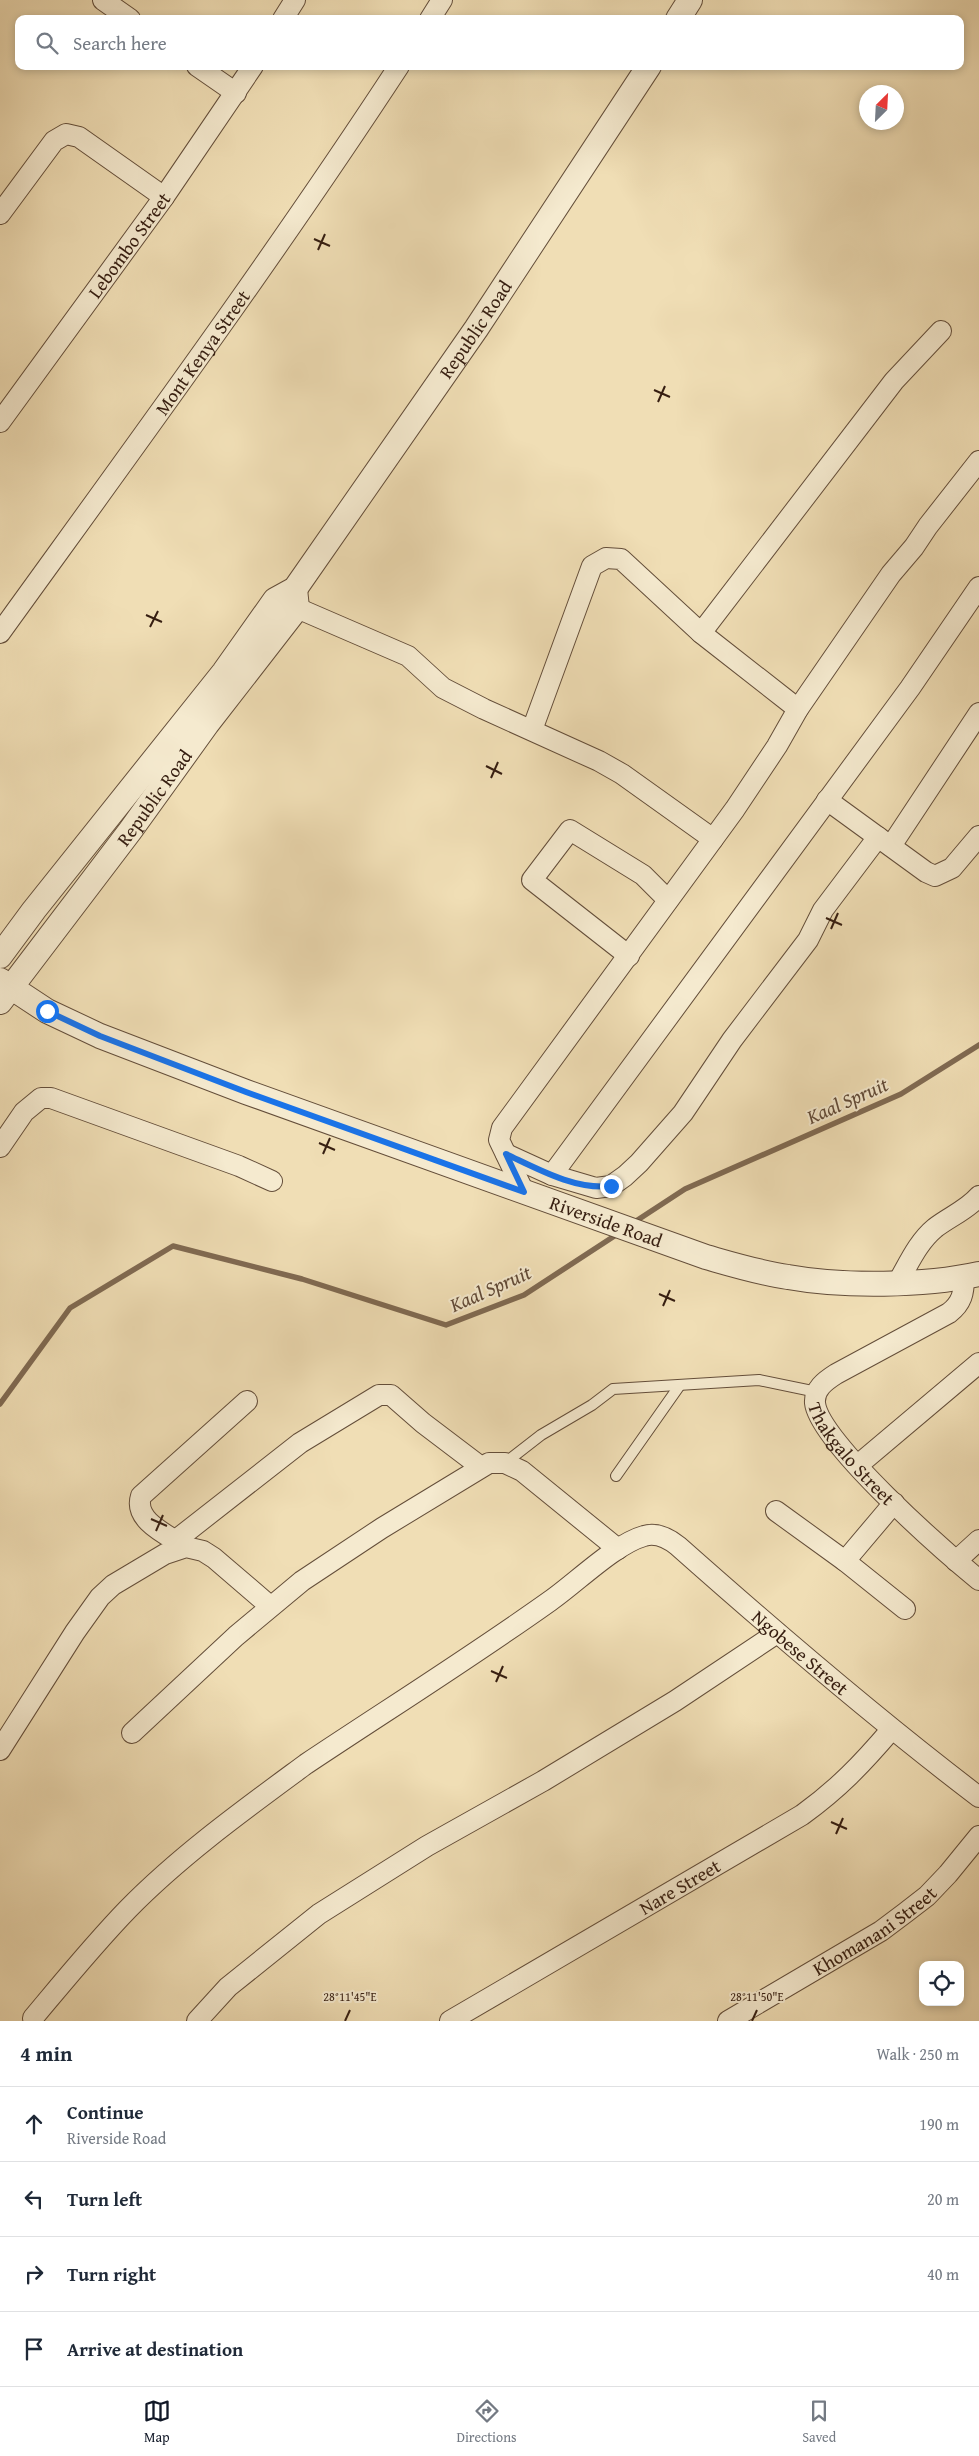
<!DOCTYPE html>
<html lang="en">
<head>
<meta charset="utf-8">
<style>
  body { margin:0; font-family:"Gentium Book Plus",serif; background:#f2f2f3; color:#1f2937 }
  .controls { position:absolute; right:15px; bottom:15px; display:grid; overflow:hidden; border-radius:10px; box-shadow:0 2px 8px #0003 }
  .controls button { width:45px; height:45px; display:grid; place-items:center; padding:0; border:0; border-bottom:1px solid #e0e1e3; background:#fff; color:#1f2937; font:25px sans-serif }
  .compass { position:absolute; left:859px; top:85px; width:45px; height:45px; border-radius:50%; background:#fff; box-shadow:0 2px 8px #0003; rotate:24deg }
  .stop { position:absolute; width:15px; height:15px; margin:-11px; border:4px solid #1a73e8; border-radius:50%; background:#fff }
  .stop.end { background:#1a73e8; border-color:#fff; box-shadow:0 1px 5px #0008 }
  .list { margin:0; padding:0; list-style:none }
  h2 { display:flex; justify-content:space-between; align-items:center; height:65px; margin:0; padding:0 20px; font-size:21px }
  h2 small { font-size:16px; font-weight:400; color:#747a83 }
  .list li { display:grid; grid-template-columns:32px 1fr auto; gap:15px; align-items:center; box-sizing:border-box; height:75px; padding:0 20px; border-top:1px solid #e0e1e3 }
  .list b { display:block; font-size:19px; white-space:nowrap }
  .list p { margin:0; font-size:16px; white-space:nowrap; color:#747a83 }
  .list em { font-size:16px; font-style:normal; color:#747a83 }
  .icon { flex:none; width:28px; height:28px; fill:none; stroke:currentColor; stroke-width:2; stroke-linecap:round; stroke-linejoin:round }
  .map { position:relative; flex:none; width:979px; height:2021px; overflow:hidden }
  .search { position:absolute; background:#fff; box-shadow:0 2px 8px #0003; left:15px; right:15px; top:15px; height:55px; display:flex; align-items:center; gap:12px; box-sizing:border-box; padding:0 18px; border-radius:10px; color:#747a83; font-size:19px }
  .sheet { height:365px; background:#fff }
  nav { display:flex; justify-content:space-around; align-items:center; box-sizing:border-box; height:70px; border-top:1px solid #e0e1e3; background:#fff; font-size:14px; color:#747a83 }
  nav a { display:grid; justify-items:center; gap:2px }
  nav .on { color:#111827 }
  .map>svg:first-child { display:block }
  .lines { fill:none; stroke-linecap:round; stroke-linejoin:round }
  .stream { stroke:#806a52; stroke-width:5.5 }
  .service-casing { stroke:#644e3a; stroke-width:12 }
  .minor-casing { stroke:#644e3a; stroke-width:22 }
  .tertiary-casing { stroke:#644e3a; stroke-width:26 }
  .service { stroke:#f5eacf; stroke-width:10 }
  .minor { stroke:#f5eacf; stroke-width:20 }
  .tertiary { stroke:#f5eacf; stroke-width:24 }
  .route { stroke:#1a73e8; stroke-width:6 }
  .ticks { fill:none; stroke:#361e11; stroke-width:2 }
  .labels { text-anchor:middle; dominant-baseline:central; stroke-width:4; stroke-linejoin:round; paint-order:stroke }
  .street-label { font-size:19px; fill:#361e11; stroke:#f5eacf }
  .water-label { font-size:20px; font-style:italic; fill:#614a37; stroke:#f5eacf }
  .ticks-label { font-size:12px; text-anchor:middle; fill:#361e11; stroke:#f5eacf; stroke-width:4; stroke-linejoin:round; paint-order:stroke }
</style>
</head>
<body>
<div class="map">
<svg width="979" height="2021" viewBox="0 0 979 2021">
  <rect width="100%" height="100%" fill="#f0deb5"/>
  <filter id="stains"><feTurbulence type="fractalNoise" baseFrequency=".004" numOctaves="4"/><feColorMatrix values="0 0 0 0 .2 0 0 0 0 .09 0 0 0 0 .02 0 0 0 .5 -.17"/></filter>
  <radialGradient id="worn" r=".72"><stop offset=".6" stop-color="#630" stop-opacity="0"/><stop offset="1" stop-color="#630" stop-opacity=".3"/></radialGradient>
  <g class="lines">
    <!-- stream -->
    <g class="stream">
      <path d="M633 1223 685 1189 901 1094 979 1045"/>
      <path d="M0 1404 70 1308 173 1246 302 1279 446 1325 524 1295 619 1233"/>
    </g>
    <!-- service casing -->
    <g class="service-casing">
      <g id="service">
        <path d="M505 1463 541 1435 592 1405 613 1389 759 1380 817 1392"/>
        <path d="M616 1476 680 1385"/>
      </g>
    </g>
    <!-- minor casing -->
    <g class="minor-casing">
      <g id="minor">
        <path d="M103 0 130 19"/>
        <path d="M283 19 295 0"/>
        <path d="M430 19 442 0"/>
        <path d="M197 66 236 93"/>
        <path d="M0 214 54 141 66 134 79 137 164 197"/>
        <path id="s1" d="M0 422 164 197 253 66"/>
        <path d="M297 608 408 656 443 688 484 709 599 761 622 774 713 839"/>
        <path id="s2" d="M0 633C135 446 272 260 399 66"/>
        <path d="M701 633 798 709"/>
        <path d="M532 730 592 566 606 558 621 559 701 633 894 381 941 331"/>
        <path d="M827 800 926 872 935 876 952 868 979 836"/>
        <path d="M891 846 979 713"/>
        <path d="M629 956 532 880 570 830 643 875 668 900"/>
        <path d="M0 1147 24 1112 41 1098H51L239 1166 272 1181"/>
        <path d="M506 1154 552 1175 596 1188 611 1186 625 1176 639 1163 683 1113 732 1040 808 940 823 910 878 837"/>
        <path d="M552 1175 910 688 979 587"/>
        <path d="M524 1192 499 1140 502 1128 735 809 777 746 798 709 891 574 914 547 928 526 979 461"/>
        <path id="s3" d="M964 1277C964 1293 962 1303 949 1313L836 1374C825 1381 814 1389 815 1403 819 1442 946 1553 979 1580"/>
        <path d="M898 1282C909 1263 918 1242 935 1228 949 1217 967 1210 979 1196"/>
        <path d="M858 1465 979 1363"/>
        <path d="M776 1511 845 1561 894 1503"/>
        <path d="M176 1540 300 1443 379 1395H391L423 1423 481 1467"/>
        <path d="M186 1547C168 1535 133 1521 141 1496L247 1401"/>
        <path d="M845 1561 905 1609"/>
        <path d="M956 1561 979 1540"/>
        <path d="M132 1733 236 1636 302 1581 382 1528 489 1463H505L522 1471 618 1549"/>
        <path d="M0 1750 75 1632 100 1597 113 1585 165 1554 186 1547 203 1551 214 1558 270 1606"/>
        <path id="s4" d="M33 2018C64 1981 95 1943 128 1909 181 1855 245 1809 306 1764 387 1710 470 1658 550 1601 576 1583 615 1544 644 1536 657 1532 668 1538 678 1546 776 1633 875 1718 979 1797"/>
        <path d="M197 2021 228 1987 319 1914 427 1846 543 1781 675 1701 777 1633"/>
        <path id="s5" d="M450 2021 802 1815C839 1788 861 1765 891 1730"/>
        <path id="s6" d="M728 2021 881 1931 905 1913 927 1896 948 1874 979 1836"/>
      </g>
    </g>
    <!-- tertiary casing -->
    <g class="tertiary-casing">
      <g id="tertiary">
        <path d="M678 19 690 0"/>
        <path id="s7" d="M0 956 34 910 224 672 275 600 295 589 476 329 649 66"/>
        <path id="s8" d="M0 980 47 1011 100 1036 246 1092 706 1257C734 1265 760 1273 788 1277 843 1287 925 1286 979 1274"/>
        <path id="s9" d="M0 1002 130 831 207 724 297 608 295 589"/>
      </g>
    </g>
    <!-- service -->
    <use href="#service" class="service"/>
    <!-- minor -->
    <use href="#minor" class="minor"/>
    <!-- tertiary -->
    <use href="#tertiary" class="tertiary"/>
  </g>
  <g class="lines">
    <!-- route -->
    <path class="route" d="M47 1011 100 1036 246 1092 524 1192 506 1154C538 1169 575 1190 611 1186"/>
  </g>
  <!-- ticks -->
  <path class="ticks" d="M314 239 330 246M318 250 325 234M654 390 670 397M658 402 665 386M146 615 162 622M150 627 158 611M486 766 502 774M491 778 498 762M826 918 842 925M831 929 838 913M319 1143 335 1150M323 1154 330 1138M659 1294 675 1301M663 1306 670 1290M151 1519 167 1526M156 1531 163 1515M491 1671 507 1678M496 1682 503 1666M831 1822 847 1829M836 1834 843 1818M345 2021 350 2010M752 2021 757 2010"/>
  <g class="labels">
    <!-- street labels -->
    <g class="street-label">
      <text stroke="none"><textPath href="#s1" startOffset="219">Lebombo Street</textPath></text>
      <text stroke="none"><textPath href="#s7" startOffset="789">Republic Road</textPath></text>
      <text stroke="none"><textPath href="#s2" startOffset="346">Mont Kenya Street</textPath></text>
      <text stroke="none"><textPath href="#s9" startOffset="256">Republic Road</textPath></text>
      <text stroke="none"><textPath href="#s8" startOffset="654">Riverside Road</textPath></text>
      <text stroke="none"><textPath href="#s3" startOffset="270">Thakgalo Street</textPath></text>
      <text stroke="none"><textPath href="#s4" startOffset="982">Ngobese Street</textPath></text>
      <text stroke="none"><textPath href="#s5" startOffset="266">Nare Street</textPath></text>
      <text stroke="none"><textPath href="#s6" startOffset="172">Khomanani Street</textPath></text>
    </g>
    <!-- water labels -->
    <g class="water-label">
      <text transform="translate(847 1100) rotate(-24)">Kaal Spruit</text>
      <text transform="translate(490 1288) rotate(-24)">Kaal Spruit</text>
    </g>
  </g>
  <g class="ticks-label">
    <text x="350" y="2001">28°11'45"E</text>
    <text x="757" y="2001">28°11'50"E</text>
  </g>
  <rect width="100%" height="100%" filter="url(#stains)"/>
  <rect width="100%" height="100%" fill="url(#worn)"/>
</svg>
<div class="controls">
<button><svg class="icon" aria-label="locate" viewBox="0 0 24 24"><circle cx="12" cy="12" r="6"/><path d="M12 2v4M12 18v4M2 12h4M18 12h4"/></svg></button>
</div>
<svg class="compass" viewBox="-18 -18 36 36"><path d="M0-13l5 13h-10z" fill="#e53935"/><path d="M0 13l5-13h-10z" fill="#747a83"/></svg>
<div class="stop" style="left:47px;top:1011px"></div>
<div class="stop end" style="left:611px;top:1186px"></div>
<div class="search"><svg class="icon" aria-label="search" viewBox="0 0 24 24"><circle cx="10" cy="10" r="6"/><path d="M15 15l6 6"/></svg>Search here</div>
</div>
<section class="sheet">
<h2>4 min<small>Walk · 250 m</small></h2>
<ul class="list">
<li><svg class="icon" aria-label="ahead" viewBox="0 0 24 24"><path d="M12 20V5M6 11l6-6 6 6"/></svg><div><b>Continue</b><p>Riverside Road</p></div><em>190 m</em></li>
<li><svg class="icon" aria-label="left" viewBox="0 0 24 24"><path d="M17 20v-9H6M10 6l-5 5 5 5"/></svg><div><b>Turn left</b></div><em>20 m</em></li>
<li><svg class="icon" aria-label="right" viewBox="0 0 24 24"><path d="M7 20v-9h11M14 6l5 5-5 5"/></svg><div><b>Turn right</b></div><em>40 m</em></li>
<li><svg class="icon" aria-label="arrive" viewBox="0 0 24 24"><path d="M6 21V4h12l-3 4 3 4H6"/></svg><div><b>Arrive at destination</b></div></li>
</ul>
</section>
<nav>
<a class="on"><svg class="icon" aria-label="map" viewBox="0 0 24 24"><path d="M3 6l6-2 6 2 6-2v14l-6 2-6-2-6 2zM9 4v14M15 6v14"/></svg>Map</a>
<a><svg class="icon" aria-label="directions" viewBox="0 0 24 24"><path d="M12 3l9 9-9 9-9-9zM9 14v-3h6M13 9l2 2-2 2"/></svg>Directions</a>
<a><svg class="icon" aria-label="saved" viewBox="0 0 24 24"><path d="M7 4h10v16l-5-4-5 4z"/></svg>Saved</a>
</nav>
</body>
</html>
